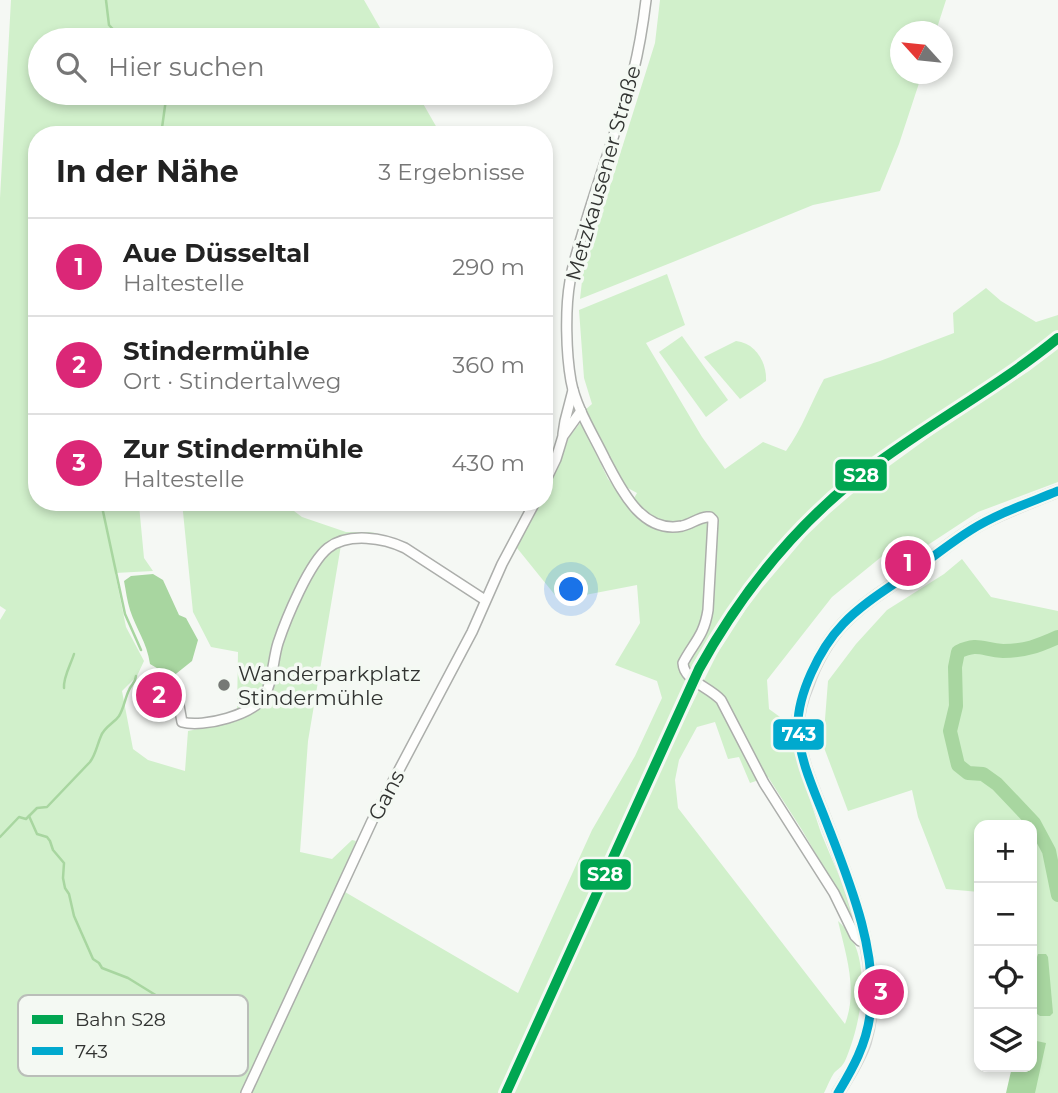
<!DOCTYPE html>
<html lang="de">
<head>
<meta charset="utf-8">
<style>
  body { margin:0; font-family:Montserrat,sans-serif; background:#f6f6f6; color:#222 }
  .controls { position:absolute; right:21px; bottom:21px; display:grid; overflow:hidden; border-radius:14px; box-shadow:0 4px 10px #0003 }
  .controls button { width:63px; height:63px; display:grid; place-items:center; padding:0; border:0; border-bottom:2px solid #e0e0e0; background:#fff; color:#222; font:35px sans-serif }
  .compass { position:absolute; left:890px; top:21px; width:63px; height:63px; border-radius:50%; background:#fff; box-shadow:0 4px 10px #0003; rotate:297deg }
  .you { position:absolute; left:572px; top:590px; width:24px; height:24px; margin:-18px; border:5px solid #fff; border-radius:50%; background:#1a73e8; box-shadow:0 0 0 10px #1a73e833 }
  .badge { display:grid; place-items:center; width:46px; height:46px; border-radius:50%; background:#db2777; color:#fff; font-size:23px; font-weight:700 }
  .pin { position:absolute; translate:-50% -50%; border:4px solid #fff; box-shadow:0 2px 7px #0006 }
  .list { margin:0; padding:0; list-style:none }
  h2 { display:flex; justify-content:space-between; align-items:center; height:91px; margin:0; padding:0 28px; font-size:30px }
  h2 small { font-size:23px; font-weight:400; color:#767676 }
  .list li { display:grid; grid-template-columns:46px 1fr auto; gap:21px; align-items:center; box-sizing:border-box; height:98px; padding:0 28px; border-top:2px solid #e0e0e0 }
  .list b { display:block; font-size:26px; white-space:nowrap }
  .list p { margin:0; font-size:23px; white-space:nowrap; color:#767676 }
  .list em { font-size:23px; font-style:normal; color:#767676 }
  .icon { flex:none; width:38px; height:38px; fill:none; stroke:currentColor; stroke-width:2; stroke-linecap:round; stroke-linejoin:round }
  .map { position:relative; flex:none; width:1058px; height:1093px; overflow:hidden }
  .search { position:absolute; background:#fff; box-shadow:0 4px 10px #0003; left:28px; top:28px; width:525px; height:77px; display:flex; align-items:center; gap:18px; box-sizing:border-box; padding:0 24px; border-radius:38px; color:#767676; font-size:26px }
  .panel { position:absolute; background:#fff; box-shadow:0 4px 10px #0003; left:28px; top:126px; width:525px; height:385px; border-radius:28px }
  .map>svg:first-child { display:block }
  .green { fill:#d1f0cb }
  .water { fill:#a8d6a0 }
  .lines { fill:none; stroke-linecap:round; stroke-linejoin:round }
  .stream { stroke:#a8d6a0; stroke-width:2.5 }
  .river { stroke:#a8d6a0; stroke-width:14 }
  .minor-casing { stroke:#acaeab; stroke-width:12 }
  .major-casing { stroke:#d2d4d2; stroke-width:14 }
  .minor { stroke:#fefefd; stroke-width:9 }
  .major { stroke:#e5e9e5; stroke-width:10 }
  .bus-1-casing { stroke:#f4f9f3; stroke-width:14 }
  .bus-1 { stroke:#00a9ce; stroke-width:9 }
  .rail-1-casing { stroke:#f4f9f3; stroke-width:16 }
  .rail-1 { stroke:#00a651; stroke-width:10 }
  .poi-dot { fill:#767875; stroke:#f4f9f3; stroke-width:2.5 }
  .labels { text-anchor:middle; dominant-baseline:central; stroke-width:7; stroke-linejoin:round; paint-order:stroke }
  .street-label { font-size:21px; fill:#313331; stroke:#f4f9f3 }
  .poi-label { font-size:21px; fill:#313331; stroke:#f4f9f3; text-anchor:start }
  .key { fill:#f4f9f3; stroke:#babeb9; stroke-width:2 }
  .key-label { font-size:19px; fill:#313331 }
  .line-badge { stroke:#f4f9f3; stroke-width:2.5 }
  .badge-label { font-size:19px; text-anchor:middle; font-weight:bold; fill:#fff }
</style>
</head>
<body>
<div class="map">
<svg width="1058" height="1093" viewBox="0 0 1058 1093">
  <rect width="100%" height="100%" fill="#f5f8f4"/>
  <!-- green -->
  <g class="green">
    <path d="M11 0H364L387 40H40V93H417L441 135H37V502H141L139 505 144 558 153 571 115 573 126 627 144 661 137 676 122 691 133 749 148 760 185 771 188 731 237 721 259 708 268 694 289 621 312 575 328 553 341 545 308 741 300 852 332 859 352 840 356 841 341 879 345 892 518 993 592 830 635 756 662 698 657 681 615 665 640 623 637 585 559 600 517 548 539 502H544V493L561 459 569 437 581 422 608 479 630 505 637 493 626 487 585 410 592 404 584 378 579 310 667 274 685 325 646 343 702 437 725 469 763 442 786 451C802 429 811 403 824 379L880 361 954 333 953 313 986 288 1001 301 1036 322 1058 315V333C1046 343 1034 354 1021 363 973 397 922 426 875 461 830 495 788 534 752 578 729 608 711 640 692 673L502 1093H0V620L6 610 0 606V198Z"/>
    <path d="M660 0H946L936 31 900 32V74H922L899 144 880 191 813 205 673 262 580 299 583 272 655 43Z"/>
    <path d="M682 336 728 400 706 417 659 352Z"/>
    <path d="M736 341C756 343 767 363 766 381L740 399 704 357Z"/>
    <path d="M1058 349V482L978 512 908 558 891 549 832 597 767 680 769 709 791 725 793 748 821 833 840 878 857 925 802 830 768 777 750 783 739 757 728 759 715 722 697 727 679 760 675 780 678 808 845 1024C858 990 846 955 838 921 875 953 862 1022 845 1061 842 1067 838 1069 834 1073 830 1079 827 1087 824 1093H514L677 734 717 654 746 609 762 588 806 536 830 513 859 488 936 432 1029 371Z"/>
    <path d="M182 502H282L302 517 346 532H369L376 533 379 536H340L324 546 304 577 279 625 268 665 265 689 258 698 237 712 238 652 211 647 193 612Z"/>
    <path d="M962 559 991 597 1058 611V1093H1029L1032 1067V825H979V892L946 889 918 817 912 790 848 811 823 745 828 681 856 644 887 610 944 574Z"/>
  </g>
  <!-- water -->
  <g class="water">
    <path d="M153 574 163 580 179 615 186 618 198 640 192 661 172 677 150 664C147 642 136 629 130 610 127 601 126 591 124 581L131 576Z"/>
    <path d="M1038 954H1046L1048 957 1053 1013 1050 1016H1040L1037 1014V957Z"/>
    <path d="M1032 1040 1046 1043 1035 1093H1006L1012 1067H1032Z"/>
  </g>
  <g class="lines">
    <!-- stream -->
    <g class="stream">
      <path d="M106 0 109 25 123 40"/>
      <path d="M161 135 166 99 161 93"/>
      <path d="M101 502 125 614 141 650"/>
      <path d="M64 688C63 677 71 664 74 654"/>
      <path d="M29 816 37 834 47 837 50 841 53 850 64 863 63 878 65 888 69 894 74 916 93 959 99 963 102 968 128 978 162 999 182 1007 192 1019"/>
      <path d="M0 837 19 817 26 819 37 808 47 807 90 762C96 754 97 745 101 736 104 727 114 723 119 716 124 708 125 698 129 690 132 683 135 684 136 676"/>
      <path d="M1053 873 1058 872"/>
    </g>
    <!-- river -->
    <path class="river" d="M1058 637C1038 646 1025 651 1003 651 983 650 978 642 958 652L955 667 956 706 950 731 958 765 968 773 983 774 997 784 1034 823 1049 851 1058 895"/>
    <!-- minor casing -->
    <g class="minor-casing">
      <g id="minor">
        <path d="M646 0C643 25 639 49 633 73 619 124 600 174 585 225 580 243 573 262 570 281 565 309 566 353 571 381 576 408 593 434 605 459 621 489 641 534 682 526 691 524 698 518 707 517H710L713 520 708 610C704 636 694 642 683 663 684 681 708 686 721 700L764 783 834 893 855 936 860 941H865"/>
        <path d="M563 434 565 421 573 390"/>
        <path d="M544 484 556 459 563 436 581 411"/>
        <path d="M174 689 178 700 182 722C203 728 254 715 265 695 273 680 273 659 278 643 286 619 309 563 328 548 349 532 384 538 405 548L485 600"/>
        <path d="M246 1093 372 821 472 632 502 564 535 502"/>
      </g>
    </g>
    <!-- major casing -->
    <g class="major-casing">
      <path id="major" d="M838 1093C848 1076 859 1060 865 1042 887 970 849 883 824 816 813 788 800 760 798 730 797 714 802 698 808 684 815 663 828 640 843 624 865 601 893 585 919 567 942 550 964 532 989 520 1012 509 1035 500 1058 491"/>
    </g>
    <!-- minor -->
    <use href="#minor" class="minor"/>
    <!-- major -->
    <use href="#major" class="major"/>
    <!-- bus-1 casing -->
    <g class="bus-1-casing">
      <path id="bus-1" d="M838 1093C853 1068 866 1045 870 1015 879 950 847 876 824 816 813 788 800 760 798 730 796 696 820 648 843 624 862 604 887 589 910 573 931 559 950 543 971 530 998 513 1029 503 1058 491"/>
    </g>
    <!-- bus-1 -->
    <use href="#bus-1" class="bus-1"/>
    <!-- rail-1 casing -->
    <g class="rail-1-casing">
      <path id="rail-1" d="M506 1093 699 669C739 597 789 533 853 481 919 429 993 391 1058 338"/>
    </g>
    <!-- rail-1 -->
    <use href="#rail-1" class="rail-1"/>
  </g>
  <!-- markers -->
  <circle class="poi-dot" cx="224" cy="685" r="7"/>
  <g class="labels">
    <!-- street labels -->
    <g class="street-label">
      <text transform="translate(603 173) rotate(-74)">Metzkausener Straße</text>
      <text transform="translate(386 795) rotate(-62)">Gans</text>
    </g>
    <!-- poi labels -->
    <g class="poi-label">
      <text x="238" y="673">Wanderparkplatz<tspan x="238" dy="24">Stindermühle</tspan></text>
    </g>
  </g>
  <!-- legend -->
  <rect x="18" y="995" width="230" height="81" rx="10" class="key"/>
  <rect x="32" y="1015" width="31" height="9" fill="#00a651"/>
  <rect x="32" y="1047" width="31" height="8" fill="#00a9ce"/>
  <g class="key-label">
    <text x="75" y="1026">Bahn S28</text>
    <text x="75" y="1058">743</text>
  </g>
  <g class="line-badge">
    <rect x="834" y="458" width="54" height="34" rx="7" fill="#00a651"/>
    <rect x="772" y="718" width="53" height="33" rx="7" fill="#00a9ce"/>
    <rect x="579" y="858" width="53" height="33" rx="7" fill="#00a651"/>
  </g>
  <g class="badge-label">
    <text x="861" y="482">S28</text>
    <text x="799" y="741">743</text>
    <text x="605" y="881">S28</text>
  </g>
</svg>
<div class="controls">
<button>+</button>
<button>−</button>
<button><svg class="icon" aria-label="locate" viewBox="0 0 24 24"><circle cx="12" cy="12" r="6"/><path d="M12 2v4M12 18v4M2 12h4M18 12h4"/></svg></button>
<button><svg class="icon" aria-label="layers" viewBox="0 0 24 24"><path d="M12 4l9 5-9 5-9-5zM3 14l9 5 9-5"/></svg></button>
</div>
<svg class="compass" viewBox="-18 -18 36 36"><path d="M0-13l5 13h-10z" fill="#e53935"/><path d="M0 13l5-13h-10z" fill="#767676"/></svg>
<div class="you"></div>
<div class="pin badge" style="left:908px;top:563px">1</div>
<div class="pin badge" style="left:159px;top:695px">2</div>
<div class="pin badge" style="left:881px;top:992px">3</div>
<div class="search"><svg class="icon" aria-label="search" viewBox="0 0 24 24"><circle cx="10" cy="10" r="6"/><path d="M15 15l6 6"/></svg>Hier suchen</div>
<section class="panel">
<h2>In der Nähe<small>3 Ergebnisse</small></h2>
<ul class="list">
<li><span class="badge">1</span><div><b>Aue Düsseltal</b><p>Haltestelle</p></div><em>290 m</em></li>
<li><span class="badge">2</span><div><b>Stindermühle</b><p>Ort · Stindertalweg</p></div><em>360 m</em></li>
<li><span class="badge">3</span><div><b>Zur Stindermühle</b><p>Haltestelle</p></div><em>430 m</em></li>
</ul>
</section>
</div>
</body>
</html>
